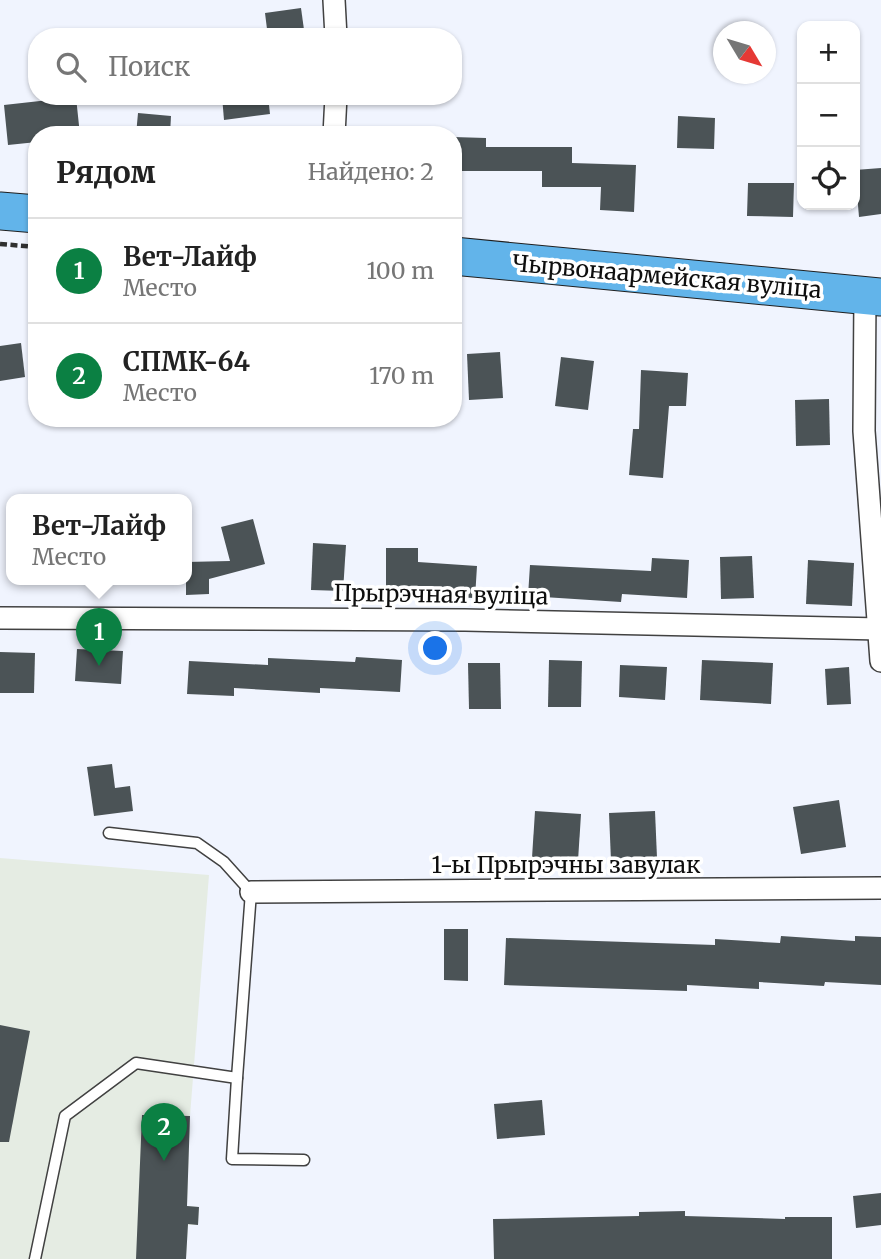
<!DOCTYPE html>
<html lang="ru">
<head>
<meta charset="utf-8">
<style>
  body { margin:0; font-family:Merriweather,serif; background:#f2f2f2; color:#222 }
  .controls { position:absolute; right:21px; top:21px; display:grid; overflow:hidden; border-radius:14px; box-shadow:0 2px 5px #0004 }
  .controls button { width:63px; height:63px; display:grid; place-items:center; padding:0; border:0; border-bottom:2px solid #e0e0e0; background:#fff; color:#222; font:35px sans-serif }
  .compass { position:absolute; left:713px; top:21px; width:63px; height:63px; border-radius:50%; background:#fff; box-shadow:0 2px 5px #0004; rotate:128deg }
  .you { position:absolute; left:436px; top:649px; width:24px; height:24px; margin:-18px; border:5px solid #fff; border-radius:50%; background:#1a73e8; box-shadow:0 0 0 10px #1a73e833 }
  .badge { display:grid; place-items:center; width:46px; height:46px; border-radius:50%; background:#0b8043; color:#fff; font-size:23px; font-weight:700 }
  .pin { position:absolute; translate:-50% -58px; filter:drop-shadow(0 2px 4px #0008) }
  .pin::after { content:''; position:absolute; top:37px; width:24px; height:21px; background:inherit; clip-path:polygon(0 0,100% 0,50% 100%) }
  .popup { position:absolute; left:6px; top:494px; width:186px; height:91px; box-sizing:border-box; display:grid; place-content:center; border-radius:14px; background:#fff; filter:drop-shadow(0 2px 5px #0005); font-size:23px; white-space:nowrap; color:#767676 }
  .popup b { font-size:26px; color:#222 }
  .popup::after { content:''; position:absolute; left:50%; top:100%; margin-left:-14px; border:14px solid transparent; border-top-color:#fff }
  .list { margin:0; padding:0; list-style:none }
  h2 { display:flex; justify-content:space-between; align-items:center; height:91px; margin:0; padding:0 28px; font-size:30px }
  h2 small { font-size:23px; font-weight:400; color:#767676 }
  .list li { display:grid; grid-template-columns:46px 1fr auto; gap:21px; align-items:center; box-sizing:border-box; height:105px; padding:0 28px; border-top:2px solid #e0e0e0 }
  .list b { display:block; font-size:26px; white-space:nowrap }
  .list p { margin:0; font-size:23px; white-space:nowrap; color:#767676 }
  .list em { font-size:23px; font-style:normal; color:#767676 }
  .icon { flex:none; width:38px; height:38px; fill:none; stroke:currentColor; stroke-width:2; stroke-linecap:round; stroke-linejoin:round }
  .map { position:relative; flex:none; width:881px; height:1259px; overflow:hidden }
  .search { position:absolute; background:#fff; box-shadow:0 2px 5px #0004; left:28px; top:28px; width:434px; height:77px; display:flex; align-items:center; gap:18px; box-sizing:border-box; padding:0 24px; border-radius:28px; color:#767676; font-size:26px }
  .panel { position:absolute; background:#fff; box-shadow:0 2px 5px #0004; left:28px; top:126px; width:434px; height:301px; border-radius:28px }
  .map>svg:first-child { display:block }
  .industrial { fill:#e5ece3 }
  .building { fill:#4b5356 }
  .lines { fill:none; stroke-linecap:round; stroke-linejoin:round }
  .lane-casing { stroke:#414141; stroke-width:13 }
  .street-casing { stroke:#414141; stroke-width:24 }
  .highway-casing { stroke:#1f1f1f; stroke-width:39 }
  .path { stroke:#303030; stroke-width:4.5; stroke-dasharray:7 3.5; stroke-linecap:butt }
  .lane { stroke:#fff; stroke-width:10 }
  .street { stroke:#fff; stroke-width:21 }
  .highway { stroke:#62b4ea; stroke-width:37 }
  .labels { text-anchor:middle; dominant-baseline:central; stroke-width:7; stroke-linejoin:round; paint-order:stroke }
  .street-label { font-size:23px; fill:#0e0e0e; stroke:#fff }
</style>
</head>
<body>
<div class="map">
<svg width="881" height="1259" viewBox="0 0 881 1259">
  <rect width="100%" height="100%" fill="#f0f4fe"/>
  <!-- industrial -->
  <path class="industrial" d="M0 858 209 875 190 1116 187 1206 199 1207 198 1225H188L186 1259H0Z"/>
  <!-- building -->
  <g class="building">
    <path d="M301 8 305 37H268L265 13Z"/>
    <path d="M222 96H268L270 114 224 120Z"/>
    <path d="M76 97 80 135H37V142L8 145 4 105Z"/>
    <path d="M138 113 171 116 170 135H136Z"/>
    <path d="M678 116 715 118 714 149 677 148Z"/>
    <path d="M453 137 486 138V147H572V163L636 165 634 212 600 210 601 187H542V171H453Z"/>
    <path d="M881 168V214L859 217 855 170Z"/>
    <path d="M748 183H794L793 217 747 216Z"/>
    <path d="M21 343 25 377 0 381V346Z"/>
    <path d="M500 352 503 398 469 400 467 354Z"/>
    <path d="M561 357 594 361 588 410 555 406Z"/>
    <path d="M641 370 688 373 686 406H669L663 478 629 475 633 429H639Z"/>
    <path d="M829 399 830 445 796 446 795 400Z"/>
    <path d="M253 519 265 564 209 579V594L186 595V562L230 561 221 527Z"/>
    <path d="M313 543 346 545 343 591 311 590Z"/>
    <path d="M386 548H418V562L477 566 475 598 386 595Z"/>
    <path d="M752 556 754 598 721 599 720 557Z"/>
    <path d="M652 558 689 560 687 598 622 594 621 602 528 596 530 565 651 571Z"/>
    <path d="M808 560 854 563 852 606 806 604Z"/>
    <path d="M77 649 123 651 121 684 75 681Z"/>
    <path d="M0 652 35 653 34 693H0Z"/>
    <path d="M356 657 402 660 400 692 320 688V693L234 688V696L187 694 189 661 268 665V658L355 662Z"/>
    <path d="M549 660 582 661 581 707H548Z"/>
    <path d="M702 660 773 663 771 704 700 700Z"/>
    <path d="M468 663H500L501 709H469Z"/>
    <path d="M620 665 667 667 665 700 619 697Z"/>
    <path d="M849 667 851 704 827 705 825 669Z"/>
    <path d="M112 764 115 788 130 786 133 811 94 816 87 767Z"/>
    <path d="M839 800 846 847 801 854 793 807Z"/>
    <path d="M535 811 581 814 578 861 532 858Z"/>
    <path d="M655 811 657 858 611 861 609 813Z"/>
    <path d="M444 929H468V981L444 980Z"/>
    <path d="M781 936 855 941V936L881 937V985L825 982 824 986 759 982V989L687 985V991L504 985 506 938 715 945V939L780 943Z"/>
    <path d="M0 1025 30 1031 9 1142H0Z"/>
    <path d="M542 1100 545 1135 497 1139 494 1104Z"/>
    <path d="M142 1115 190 1116 187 1206 199 1207 198 1225 188 1224 186 1259H136Z"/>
    <path d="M881 1193V1225L856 1228 853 1196Z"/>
    <path d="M685 1211V1216L785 1219V1217H832V1259H494L493 1219 639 1216V1212Z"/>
  </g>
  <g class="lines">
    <!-- lane casing -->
    <g class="lane-casing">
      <g id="lane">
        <path d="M237 1078 232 1159 304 1160"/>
        <path d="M35 1259 65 1116 136 1063 237 1078 251 892 224 862 197 843 109 833"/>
      </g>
    </g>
    <!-- street casing -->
    <g class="street-casing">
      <g id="street">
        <path d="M334 0 336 37"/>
        <path d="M334 135 336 96"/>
        <path d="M865 295 864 431 881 661"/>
        <path d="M0 618 465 620 881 629"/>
        <path d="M251 892 881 888"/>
      </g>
    </g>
    <!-- highway casing -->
    <g class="highway-casing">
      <g id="highway">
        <path d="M0 211 37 214"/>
        <path d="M453 256 881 297"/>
      </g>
    </g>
    <!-- path -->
    <path class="path" d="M0 244 37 247"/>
    <!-- lane -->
    <use href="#lane" class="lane"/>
    <!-- street -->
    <use href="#street" class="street"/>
    <!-- highway -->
    <use href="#highway" class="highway"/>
  </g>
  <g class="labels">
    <!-- street labels -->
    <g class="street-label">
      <text transform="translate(667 276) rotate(5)">Чырвонаармейская вуліца</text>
      <text transform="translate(441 594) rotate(1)">Прырэчная вуліца</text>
      <text x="566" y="864">1-ы Прырэчны завулак</text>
    </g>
  </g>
</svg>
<div class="controls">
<button>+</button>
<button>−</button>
<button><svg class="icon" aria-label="locate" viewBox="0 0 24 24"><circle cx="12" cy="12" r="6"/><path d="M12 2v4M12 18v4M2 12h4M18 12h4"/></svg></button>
</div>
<svg class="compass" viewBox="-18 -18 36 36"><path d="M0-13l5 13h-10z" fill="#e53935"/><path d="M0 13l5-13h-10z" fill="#767676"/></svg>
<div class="you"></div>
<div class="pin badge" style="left:99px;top:666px">1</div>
<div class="popup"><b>Вет-Лайф</b>Место</div>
<div class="pin badge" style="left:164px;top:1161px">2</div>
<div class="search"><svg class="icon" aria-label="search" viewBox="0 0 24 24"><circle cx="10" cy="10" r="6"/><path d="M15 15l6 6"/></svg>Поиск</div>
<section class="panel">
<h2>Рядом<small>Найдено: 2</small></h2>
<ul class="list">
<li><span class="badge">1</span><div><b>Вет-Лайф</b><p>Место</p></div><em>100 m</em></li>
<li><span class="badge">2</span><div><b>СПМК-64</b><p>Место</p></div><em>170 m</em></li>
</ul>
</section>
</div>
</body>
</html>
